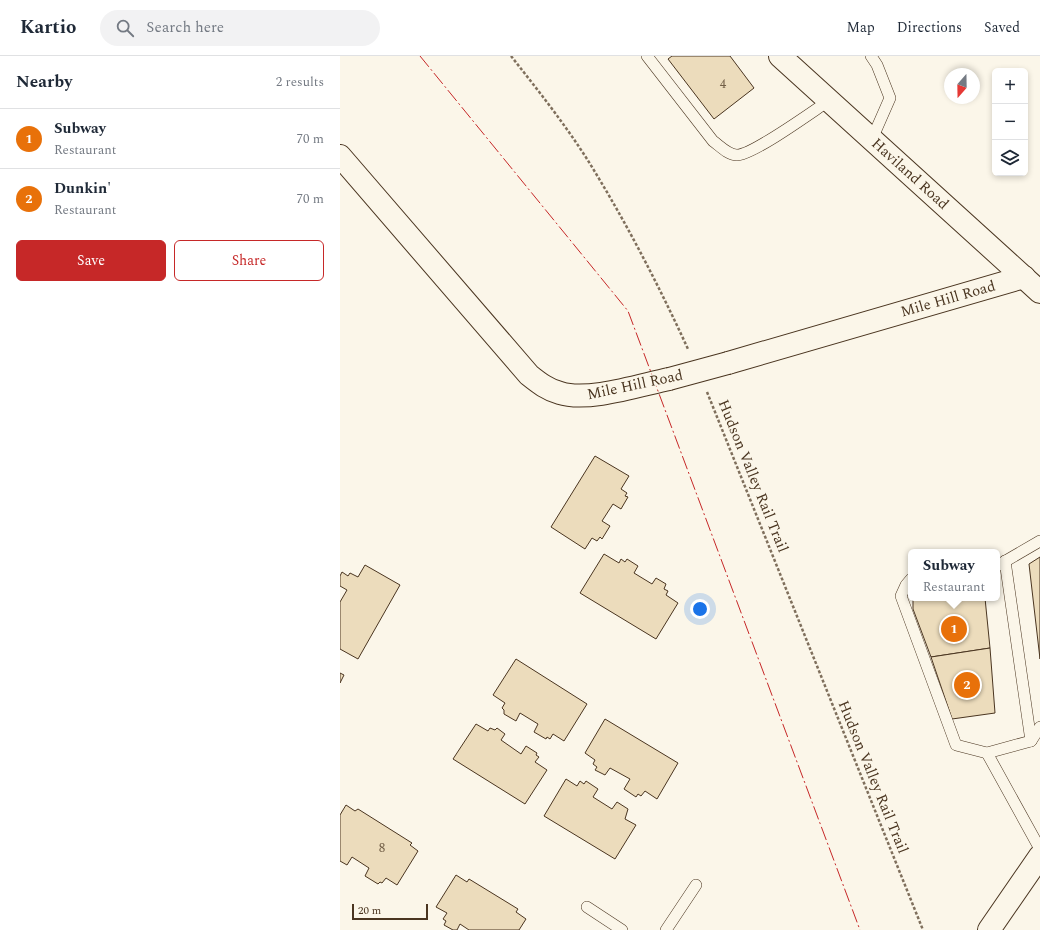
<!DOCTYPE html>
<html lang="en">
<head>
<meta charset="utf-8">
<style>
  body { margin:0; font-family:Spectral,serif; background:#f2f2f3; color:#1f2937 }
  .controls { position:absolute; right:12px; top:12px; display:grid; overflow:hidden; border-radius:6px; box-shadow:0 2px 6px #0003 }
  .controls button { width:36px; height:36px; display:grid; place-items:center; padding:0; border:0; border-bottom:1px solid #e0e1e3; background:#fff; color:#1f2937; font:20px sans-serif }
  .compass { position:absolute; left:604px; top:12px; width:36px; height:36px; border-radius:50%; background:#fff; box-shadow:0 2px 6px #0003; rotate:200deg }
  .scale { position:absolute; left:12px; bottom:10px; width:76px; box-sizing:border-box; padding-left:4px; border:2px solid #4a3520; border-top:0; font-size:11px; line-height:14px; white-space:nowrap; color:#4a3520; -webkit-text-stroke:3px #fbf6e9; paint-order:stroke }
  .you { position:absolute; left:360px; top:553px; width:14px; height:14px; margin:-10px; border:3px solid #fff; border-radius:50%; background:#1a73e8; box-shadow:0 0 0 6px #1a73e833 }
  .badge { display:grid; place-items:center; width:26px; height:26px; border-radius:50%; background:#c62828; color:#fff; font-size:13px; font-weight:700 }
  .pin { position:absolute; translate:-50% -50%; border:2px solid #fff; box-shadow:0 1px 4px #0006 }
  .popup { position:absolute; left:568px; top:493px; width:92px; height:52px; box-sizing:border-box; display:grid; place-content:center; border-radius:6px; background:#fff; filter:drop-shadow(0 1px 3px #0005); font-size:13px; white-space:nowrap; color:#747a83 }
  .popup b { font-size:15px; color:#1f2937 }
  .popup::after { content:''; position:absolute; left:50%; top:100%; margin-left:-8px; border:8px solid transparent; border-top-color:#fff }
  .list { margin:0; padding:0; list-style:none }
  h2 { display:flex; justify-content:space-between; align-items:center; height:52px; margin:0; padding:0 16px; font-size:17px }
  h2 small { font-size:13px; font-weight:400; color:#747a83 }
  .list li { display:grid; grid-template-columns:26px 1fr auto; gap:12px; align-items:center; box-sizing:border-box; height:60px; padding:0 16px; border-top:1px solid #e0e1e3 }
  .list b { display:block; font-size:15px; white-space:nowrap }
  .list p { margin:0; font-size:13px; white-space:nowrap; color:#747a83 }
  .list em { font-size:13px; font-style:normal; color:#747a83 }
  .actions { display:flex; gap:8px; padding:12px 16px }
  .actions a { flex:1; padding:9px 0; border:1px solid #c62828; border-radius:6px; text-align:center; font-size:14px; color:#c62828 }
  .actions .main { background:#c62828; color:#fff }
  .icon { flex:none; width:22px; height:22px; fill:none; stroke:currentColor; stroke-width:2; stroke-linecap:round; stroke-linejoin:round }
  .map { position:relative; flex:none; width:700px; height:874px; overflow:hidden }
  header { display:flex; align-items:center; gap:24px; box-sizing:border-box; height:56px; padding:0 20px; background:#fff; border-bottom:1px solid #e0e1e3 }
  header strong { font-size:19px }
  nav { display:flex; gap:22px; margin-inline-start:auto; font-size:14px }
  .search { width:280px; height:36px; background:#f2f2f3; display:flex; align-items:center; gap:10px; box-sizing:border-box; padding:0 14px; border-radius:22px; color:#747a83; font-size:15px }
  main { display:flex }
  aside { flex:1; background:#fff }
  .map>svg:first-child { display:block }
  .building { fill:#ecdcbc; stroke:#4a3520 }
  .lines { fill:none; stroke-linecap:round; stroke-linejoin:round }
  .service-casing { stroke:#4a3520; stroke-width:12 }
  .minor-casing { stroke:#4a3520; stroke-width:24 }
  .trunk-casing { stroke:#4a3520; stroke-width:24 }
  .path { stroke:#7f6f5c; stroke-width:2.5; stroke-dasharray:3 2; stroke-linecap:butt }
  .service { stroke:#fbf6e9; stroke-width:11 }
  .minor { stroke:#fbf6e9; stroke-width:22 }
  .trunk { stroke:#fbf6e9; stroke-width:22 }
  .minor-bridge-casing { stroke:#4a3520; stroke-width:24; stroke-linecap:butt }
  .minor-bridge { stroke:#fbf6e9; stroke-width:22 }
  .power { stroke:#c62828; stroke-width:1; stroke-dasharray:14 3 2 3; stroke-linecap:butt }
  .labels { text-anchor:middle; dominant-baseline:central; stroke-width:3; stroke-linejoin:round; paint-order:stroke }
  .number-label { font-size:13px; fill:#725f47 }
  .street-label { font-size:15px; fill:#4a3520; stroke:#fbf6e9 }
</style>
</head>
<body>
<header>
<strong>Kartio</strong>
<div class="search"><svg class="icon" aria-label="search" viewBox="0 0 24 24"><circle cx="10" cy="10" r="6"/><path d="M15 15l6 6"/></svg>Search here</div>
<nav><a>Map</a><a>Directions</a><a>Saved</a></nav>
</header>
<main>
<aside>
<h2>Nearby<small>2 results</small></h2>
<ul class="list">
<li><span class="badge" style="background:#e8710a">1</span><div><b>Subway</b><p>Restaurant</p></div><em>70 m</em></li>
<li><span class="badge" style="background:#e8710a">2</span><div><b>Dunkin'</b><p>Restaurant</p></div><em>70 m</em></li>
</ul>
<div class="actions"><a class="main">Save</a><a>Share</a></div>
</aside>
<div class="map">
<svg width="700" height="874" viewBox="0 0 700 874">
  <rect width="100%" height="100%" fill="#fbf6e9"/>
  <!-- building -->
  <g class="building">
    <path d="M332 0H390L414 32 374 63 328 3Z"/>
    <path d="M255 400 289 420 281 433 287 437 285 440 288 441 281 453 273 448 262 465 270 470 262 483 260 481 257 485 252 482 245 493 211 471Z"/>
    <path d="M264 498 279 507 281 503 285 506 287 503 298 510 294 517 312 528 316 522 326 528 324 533 328 535 326 539 338 547 316 583 240 537Z"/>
    <path d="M700 501V603L689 508Z"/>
    <path d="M25 509 60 529 18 603 0 593V546L7 534 0 530V520L2 516 8 520 10 517 18 521Z"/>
    <path d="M573 542H645L650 592 591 601 573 553Z"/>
    <path d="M650 592 655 657 612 663 591 601Z"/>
    <path d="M176 603 247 648 224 685 213 678 210 683 207 681 206 683 194 676 198 668 180 657 176 665 164 658V654L162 652 165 647 153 639Z"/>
    <path d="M0 617 4 619 0 627Z"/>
    <path d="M265 663 338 707 317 743 305 735 301 740 298 738 296 741 284 733 290 723 270 712 265 719 255 714 257 711 253 708 255 704 245 697Z"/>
    <path d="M136 668 148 675 150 672 155 674 157 672 165 678 161 684 181 698 186 690 197 697 196 699 199 701 195 706 207 714 185 748 113 703Z"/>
    <path d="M226 723 237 730 240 725 244 728 246 725 258 733 253 741 272 753 277 746 288 753 285 763 296 769 275 803 204 760Z"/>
    <path d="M6 749 15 755 18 753 72 787 70 789 78 795 57 829 46 822 42 827 40 826 38 828 25 820 29 812 12 801 7 809 0 805V759Z"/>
    <path d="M116 819 127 826 129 823 178 853 176 856 186 863 179 874H129L120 868 117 874H113L104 869 106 865 103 863 107 857 96 851Z"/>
  </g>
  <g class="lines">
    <!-- service casing -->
    <g class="service-casing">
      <g id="service">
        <path d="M307 0 373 85C380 90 388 99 397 99 413 99 473 55 490 44"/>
        <path d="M531 0 537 9 550 42 532 83"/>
        <path d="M665 505 691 685"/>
        <path d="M657 510 700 485"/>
        <path d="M571 523 566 529 561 540 616 689 647 697 691 685 700 671"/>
        <path d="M647 697 700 793"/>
        <path d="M247 851 282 874"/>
        <path d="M326 874 356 829"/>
      </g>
    </g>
    <!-- minor casing -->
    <g class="minor-casing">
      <g id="minor">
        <path d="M440 0 700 236"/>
        <path d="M0 100 189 319C199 327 208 334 220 337 248 346 300 329 329 323"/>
        <path d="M388 307 684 221"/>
      </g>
    </g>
    <!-- trunk casing -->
    <g class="trunk-casing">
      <path id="trunk" d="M649 874 700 800"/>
    </g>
    <!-- path -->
    <g class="path">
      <path d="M171 0C197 33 224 67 247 103 285 164 318 228 348 293"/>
      <path d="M367 336 583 874"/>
    </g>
    <!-- service -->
    <use href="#service" class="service"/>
    <!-- minor -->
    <use href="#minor" class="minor"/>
    <!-- trunk -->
    <use href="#trunk" class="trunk"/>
    <!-- minor-bridge casing -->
    <g class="minor-bridge-casing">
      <path id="minor-bridge" d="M329 323 388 307"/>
    </g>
    <!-- minor-bridge -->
    <use href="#minor-bridge" class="minor-bridge"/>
    <!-- power -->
    <path class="power" d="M80 0 288 255 520 874"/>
  </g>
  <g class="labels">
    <!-- number labels -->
    <g class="number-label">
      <text x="383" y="28">4</text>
      <text x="42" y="792">8</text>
    </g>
    <!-- street labels -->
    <g class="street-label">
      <text transform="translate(570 118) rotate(42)">Haviland Road</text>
      <text transform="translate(608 243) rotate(-16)">Mile Hill Road</text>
      <text transform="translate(295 329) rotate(-12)">Mile Hill Road</text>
      <text transform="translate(413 420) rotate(68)">Hudson Valley Rail Trail</text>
      <text transform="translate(533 721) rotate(68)">Hudson Valley Rail Trail</text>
    </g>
  </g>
</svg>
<div class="controls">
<button>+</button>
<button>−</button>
<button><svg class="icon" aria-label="layers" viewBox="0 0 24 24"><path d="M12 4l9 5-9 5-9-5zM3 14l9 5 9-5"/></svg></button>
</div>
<svg class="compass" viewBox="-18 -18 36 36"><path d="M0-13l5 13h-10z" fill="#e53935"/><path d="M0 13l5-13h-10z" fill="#747a83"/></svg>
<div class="scale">20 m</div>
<div class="you"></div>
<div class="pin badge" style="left:614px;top:573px;background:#e8710a">1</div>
<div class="popup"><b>Subway</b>Restaurant</div>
<div class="pin badge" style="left:627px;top:629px;background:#e8710a">2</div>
</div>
</main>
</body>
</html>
